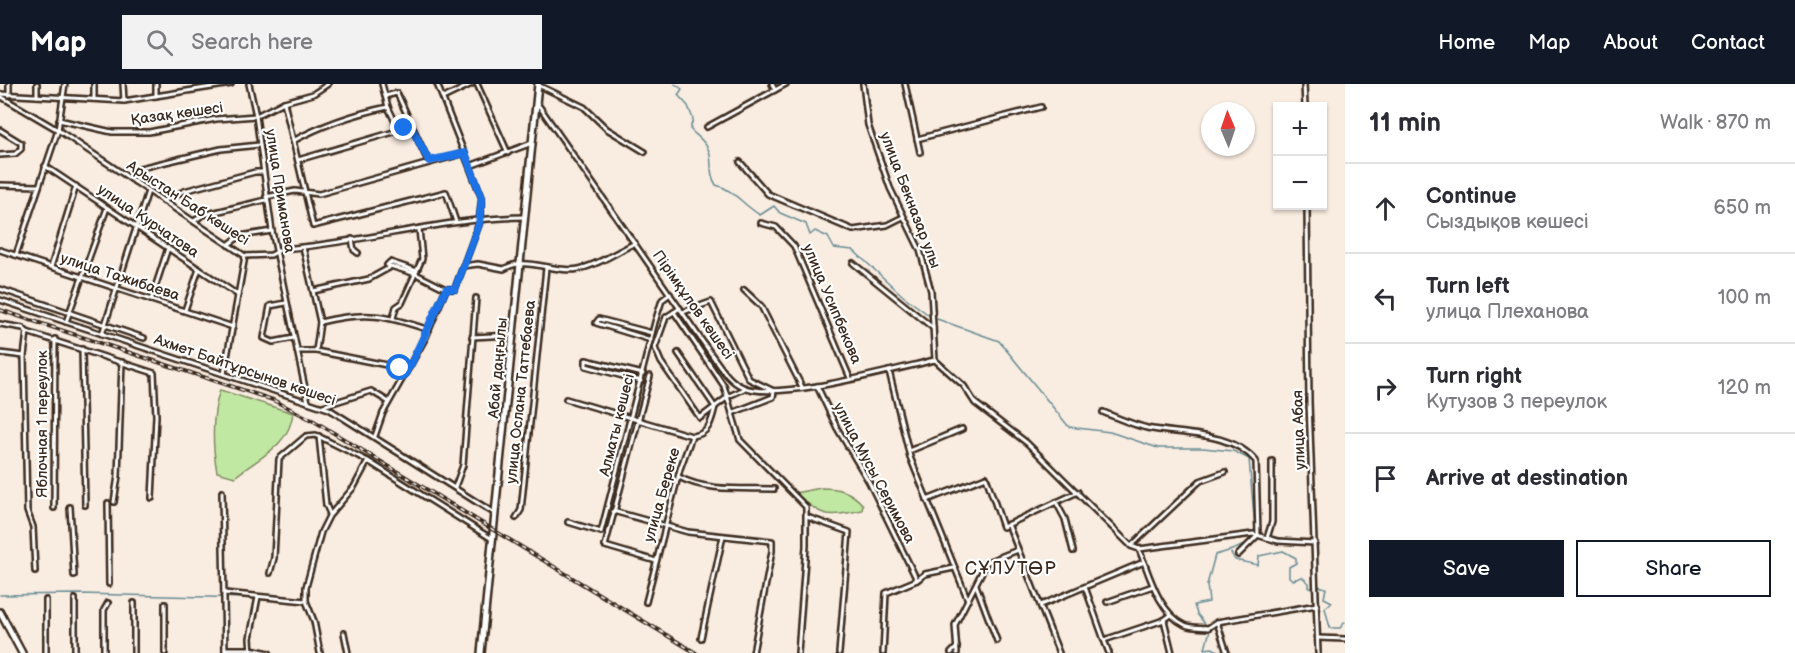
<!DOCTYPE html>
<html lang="en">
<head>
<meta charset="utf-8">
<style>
  body { margin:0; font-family:"Balsamiq Sans",sans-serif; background:#f2f2f3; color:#2b2b33 }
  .controls { position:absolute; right:18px; top:18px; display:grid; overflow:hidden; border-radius:0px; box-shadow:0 2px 4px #0004 }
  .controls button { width:54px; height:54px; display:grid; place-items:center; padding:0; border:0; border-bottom:2px solid #e1e1e2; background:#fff; color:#2b2b33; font:30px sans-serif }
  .compass { position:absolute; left:1201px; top:18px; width:54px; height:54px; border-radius:50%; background:#fff; box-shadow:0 2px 4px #0004; rotate:358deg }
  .stop { position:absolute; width:18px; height:18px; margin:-14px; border:4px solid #1a73e8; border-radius:50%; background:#fff }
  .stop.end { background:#1a73e8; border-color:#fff; box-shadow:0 2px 6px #0008 }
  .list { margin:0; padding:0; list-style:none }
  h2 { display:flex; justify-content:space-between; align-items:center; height:78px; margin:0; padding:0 24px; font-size:26px }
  h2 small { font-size:20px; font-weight:400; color:#7c7c81 }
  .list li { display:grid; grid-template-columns:39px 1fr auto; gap:18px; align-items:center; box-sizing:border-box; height:90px; padding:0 24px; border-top:2px solid #e1e1e2 }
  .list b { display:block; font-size:22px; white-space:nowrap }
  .list p { margin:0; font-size:20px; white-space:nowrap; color:#7c7c81 }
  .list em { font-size:20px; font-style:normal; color:#7c7c81 }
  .actions { display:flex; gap:12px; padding:18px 24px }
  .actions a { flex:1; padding:14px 0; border:2px solid #111827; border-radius:0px; text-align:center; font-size:21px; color:#111827 }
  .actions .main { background:#111827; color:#fff }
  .icon { flex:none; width:33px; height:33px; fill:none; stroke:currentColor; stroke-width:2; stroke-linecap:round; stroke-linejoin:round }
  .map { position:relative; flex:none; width:1345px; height:569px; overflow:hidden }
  header { display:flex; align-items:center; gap:36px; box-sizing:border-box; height:84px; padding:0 30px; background:#111827; color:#fff }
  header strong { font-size:28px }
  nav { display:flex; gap:33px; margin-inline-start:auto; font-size:21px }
  .search { width:420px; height:54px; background:#f2f2f3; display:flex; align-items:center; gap:15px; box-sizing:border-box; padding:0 21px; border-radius:0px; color:#7c7c81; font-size:22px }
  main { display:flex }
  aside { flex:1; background:#fff }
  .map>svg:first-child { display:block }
  .green { fill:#c1e8a3; stroke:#7e8960; stroke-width:1.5 }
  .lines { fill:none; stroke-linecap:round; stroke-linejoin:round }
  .stream { stroke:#678c95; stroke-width:1.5 }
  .street-casing { stroke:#3b2a1e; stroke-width:8 }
  .secondary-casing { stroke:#3b2a1e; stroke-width:10 }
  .street { stroke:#fff; stroke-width:3 }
  .secondary { stroke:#fff; stroke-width:5 }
  .rail-casing { stroke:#3b2a1e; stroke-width:4 }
  .rail { stroke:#fff; stroke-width:1.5; stroke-dasharray:4.5; stroke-linecap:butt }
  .route { stroke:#1a73e8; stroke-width:8 }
  .labels { text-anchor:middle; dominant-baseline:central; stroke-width:4.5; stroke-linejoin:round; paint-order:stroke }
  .street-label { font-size:15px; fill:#3b2a1e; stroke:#fff }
  .quarter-label { font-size:18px; letter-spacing:1.5px; fill:#3b2a1e; stroke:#fff }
</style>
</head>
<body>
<header>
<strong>Map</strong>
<div class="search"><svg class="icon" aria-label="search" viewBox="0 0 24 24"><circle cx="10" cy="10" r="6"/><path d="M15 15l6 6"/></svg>Search here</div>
<nav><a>Home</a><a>Map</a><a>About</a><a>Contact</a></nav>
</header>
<main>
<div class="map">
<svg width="1345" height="569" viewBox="0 0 1345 569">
  <rect width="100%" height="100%" fill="#f9ece1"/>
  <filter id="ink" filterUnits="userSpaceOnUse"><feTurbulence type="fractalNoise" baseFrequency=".0167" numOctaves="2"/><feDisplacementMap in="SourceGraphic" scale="12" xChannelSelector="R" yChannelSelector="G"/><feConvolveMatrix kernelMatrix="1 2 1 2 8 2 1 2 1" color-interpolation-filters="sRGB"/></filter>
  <g filter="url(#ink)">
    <!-- green -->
    <g class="green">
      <path d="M220 306 293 329C289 363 259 373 235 393L217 388C212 360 211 333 220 306Z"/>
      <path d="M821 404C839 404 851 407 863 421L862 426C824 434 824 433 795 409Z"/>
    </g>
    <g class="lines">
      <!-- stream -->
      <g class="stream">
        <path d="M675 0 682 5 678 11 688 22 693 35 690 45C697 53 705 56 709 67 713 80 708 88 716 101 733 105 743 121 760 131L774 122 780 129 806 140 810 151 815 147 828 153 834 164 853 166 902 211 930 232"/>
        <path d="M937 235 999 257 1069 343 1110 348 1158 364H1203L1233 367 1249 375 1255 445C1247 466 1233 465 1215 471L1207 501 1209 518 1194 521 1197 530 1210 546 1205 565 1212 564 1223 569"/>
        <path d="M1231 469 1235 476 1258 481 1259 472 1283 467 1296 474V479L1289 483V493L1293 496 1302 493 1309 499V504H1313"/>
        <path d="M1318 502 1326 504 1324 514 1332 518 1325 524 1330 544H1340L1345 538"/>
        <path d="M0 511 80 510 249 514"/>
      </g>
      <!-- street casing -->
      <g class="street-casing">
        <g id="street">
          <path d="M9 0V11"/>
          <path d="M37 0V12"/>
          <path d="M94 0V15"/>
          <path d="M123 0 124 17"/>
          <path d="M156 0V12"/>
          <path d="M249 0 256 32 272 147 308 318"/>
          <path d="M382 0 388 23 399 46"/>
          <path d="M477 0 508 69"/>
          <path d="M772 0 775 6"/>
          <path d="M863 0 868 41 890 104 920 166 931 207 935 276"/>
          <path d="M905 0 920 68"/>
          <path d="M1304 0 1305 22"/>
          <path d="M538 1 584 23 607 45 645 68"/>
          <path d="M0 10 124 17 231 0"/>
          <path d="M0 12 58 46 245 172 271 171 282 165C363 159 443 134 525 133"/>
          <path d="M385 12 397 9 428 77"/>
          <path d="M443 14 472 0"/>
          <path d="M284 18 313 142 446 108 456 138"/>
          <path d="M537 19 714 274C722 285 730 298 743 303 777 318 895 285 935 276"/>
          <path d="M59 36 112 48H149L216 35 256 32 284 18 313 10 328 0"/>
          <path d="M707 43 786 0"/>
          <path d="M0 46 21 59V65L15 70 0 71"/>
          <path d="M917 55 1041 23"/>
          <path d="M293 57C324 40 354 30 388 23"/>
          <path d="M298 76 411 43"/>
          <path d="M740 78 768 110 853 146 887 141 903 133"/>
          <path d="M45 82 238 211"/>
          <path d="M470 82 532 59"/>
          <path d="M135 98 140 84 221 65 259 61"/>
          <path d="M0 101 39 102"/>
          <path d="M266 113 295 107 319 110 465 69"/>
          <path d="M163 117 184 107 255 88H263"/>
          <path d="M1307 122 1309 318 1318 569"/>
          <path d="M194 137 203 131 266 116"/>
          <path d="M761 139 776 143 794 162 850 294"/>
          <path d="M352 155 354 166 358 169"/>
          <path d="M228 161 240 152 272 147"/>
          <path d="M303 163 320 238 316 267"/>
          <path d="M0 166 233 243"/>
          <path d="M16 171 58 46 65 0"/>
          <path d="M853 179 933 244"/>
          <path d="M463 182 478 180 504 185C525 171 555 190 579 185 598 181 617 168 635 159"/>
          <path d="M51 183 76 102"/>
          <path d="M417 187 390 178 387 181 416 190 446 205"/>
          <path d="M0 205 144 254"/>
          <path d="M744 206 761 222 802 303"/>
          <path d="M313 207 369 195 389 184"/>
          <path d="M0 216 329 325 494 429"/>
          <path d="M151 216 168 164"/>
          <path d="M286 219 270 222 264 254 273 258 294 254"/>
          <path d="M680 224 666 233 655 264 661 278 700 334 729 312 744 305"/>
          <path d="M185 226 199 185"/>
          <path d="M674 228 724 302 740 356 806 423V462L798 569"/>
          <path d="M683 228 711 218 749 295 774 307 773 313 732 329"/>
          <path d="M393 234 396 223 402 219 422 175 419 145"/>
          <path d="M66 238 107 124"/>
          <path d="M320 238C366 227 385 231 429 246"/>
          <path d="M0 240 23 244 27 248"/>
          <path d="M102 250 148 107"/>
          <path d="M472 253 512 251"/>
          <path d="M651 256 596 239 599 235 652 249"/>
          <path d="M82 265 85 421"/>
          <path d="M297 267H316L407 285"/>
          <path d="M0 269 24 272"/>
          <path d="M678 269 715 323C711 339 709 350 692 352"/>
          <path d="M935 276 964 302 975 319 1027 359 1131 462 1139 465 1253 450 1278 457 1315 459"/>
          <path d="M889 287 910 373 968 516"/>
          <path d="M224 290 245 172"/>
          <path d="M650 292 605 462 656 477"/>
          <path d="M641 297 586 282V276L643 290"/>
          <path d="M817 302 837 344 869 398 917 496 886 509 883 569"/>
          <path d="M566 315 692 352"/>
          <path d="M323 322 371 307 389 318"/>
          <path d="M1103 328C1117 334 1131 340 1147 344 1182 351 1231 347 1256 377L1258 451 1238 471"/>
          <path d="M319 352 326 421 330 430"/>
          <path d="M375 352 383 329 426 253 446 205H455L479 140 482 114 437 0"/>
          <path d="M909 367 962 345"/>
          <path d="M679 393C707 408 743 404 774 405"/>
          <path d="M455 403 463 381 476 214"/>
          <path d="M222 408 225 569"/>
          <path d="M927 416 986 393 1003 443 1078 408"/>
          <path d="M114 418 118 392 122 278"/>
          <path d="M1056 418 1065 435 1073 467"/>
          <path d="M108 419 109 500"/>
          <path d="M70 423 74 491"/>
          <path d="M54 424 55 255"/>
          <path d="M613 427 688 448 772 457V467L753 569"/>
          <path d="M807 433 849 448 839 569"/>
          <path d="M516 434 521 426 546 184"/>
          <path d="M568 438 601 448 655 238 662 216 670 210"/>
          <path d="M1008 440 1059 569"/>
          <path d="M1267 454 1272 438V377"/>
          <path d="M1131 462 1200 397 1225 388"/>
          <path d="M1144 478C1152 500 1162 530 1185 541 1191 544 1201 543 1208 544L1217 538 1227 569"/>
          <path d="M35 487 33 443 27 427 24 272 27 248 154 289 156 332 152 414"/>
          <path d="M270 489 274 474 279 375 306 352 316 351 368 377"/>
          <path d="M917 496 925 490 954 484"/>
          <path d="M976 501 997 557"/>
          <path d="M1085 503 1104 556"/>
          <path d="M224 509 306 517"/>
          <path d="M75 515V569"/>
          <path d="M646 518 680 385 692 352"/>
          <path d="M1107 518 1153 502"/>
          <path d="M165 520V569"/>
          <path d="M1041 521 1144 478 1139 465"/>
          <path d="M1171 531 1164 536 1172 569"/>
          <path d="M1217 538 1317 521"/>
          <path d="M344 549 348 569"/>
          <path d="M701 554 723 452"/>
          <path d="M1318 554 1345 555"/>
          <path d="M225 565H251L269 569"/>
          <path d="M46 569V516"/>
          <path d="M104 569V526L108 519"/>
          <path d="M134 569V519"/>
          <path d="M251 569 250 554 258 513"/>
          <path d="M320 569 314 537 306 517V503L321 448 329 432 354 403 368 377 492 455"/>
          <path d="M951 569 957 563"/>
          <path d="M957 569 955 541 987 478 1018 466"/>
          <path d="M1109 569 1104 556 1164 536"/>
        </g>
      </g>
      <!-- secondary casing -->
      <g class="secondary-casing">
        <g id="secondary">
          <path d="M0 528 22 569"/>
          <path d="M481 569 538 0"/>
        </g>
      </g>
      <!-- street -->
      <use href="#street" class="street"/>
      <!-- secondary -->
      <use href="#secondary" class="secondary"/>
      <!-- rail casing -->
      <g class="rail-casing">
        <path id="rail" d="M0 226 273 316 314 337 696 569"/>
      </g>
      <!-- rail -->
      <use href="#rail" class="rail"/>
    </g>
  </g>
  <g class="lines" filter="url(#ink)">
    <!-- route -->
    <path class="route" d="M400 284 407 285 410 282 446 205H455L479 140 482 114 465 69 429 77 411 43 404 44"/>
  </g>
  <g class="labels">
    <!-- street labels -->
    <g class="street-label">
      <text transform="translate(177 30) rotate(-8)">Қазақ көшесі</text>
      <text transform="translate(280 107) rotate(81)">улица Приманова</text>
      <text transform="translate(910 116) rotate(69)">улица Бекназар улы</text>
      <text transform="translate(188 119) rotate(33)">Арыстан Баб көшесі</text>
      <text transform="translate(148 137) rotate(34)">улица Курчатова</text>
      <text transform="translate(120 193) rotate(18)">улица Тажибаева</text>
      <text transform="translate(832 220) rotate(67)">улица Усипбекова</text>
      <text transform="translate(693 221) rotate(55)">Пірімқұлов көшесі</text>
      <text transform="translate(498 284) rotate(-85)">Абай даңғылы</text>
      <text transform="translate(245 286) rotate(19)">Ахмет Байтұрсынов көшесі</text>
      <text transform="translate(521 308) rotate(-84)">улица Ослана Таттебаева</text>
      <text transform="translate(42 340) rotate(-90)">Яблочная 1 переулок</text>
      <text transform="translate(617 341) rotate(-76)">Алматы көшесі</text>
      <text transform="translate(1299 346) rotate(-92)">улица Абая</text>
      <text transform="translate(874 389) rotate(62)">улица Мусы Серимова</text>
      <text transform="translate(662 411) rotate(-74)">улица Береке</text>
    </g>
    <!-- quarter labels -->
    <g class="quarter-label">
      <text x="1011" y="484">СҰЛУТӨР</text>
    </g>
  </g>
</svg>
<div class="controls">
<button>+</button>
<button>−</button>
</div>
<svg class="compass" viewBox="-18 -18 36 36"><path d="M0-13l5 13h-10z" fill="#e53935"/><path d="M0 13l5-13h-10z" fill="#7c7c81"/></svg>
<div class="stop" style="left:400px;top:284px"></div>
<div class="stop end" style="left:404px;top:44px"></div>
</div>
<aside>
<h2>11 min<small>Walk · 870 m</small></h2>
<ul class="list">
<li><svg class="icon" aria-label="ahead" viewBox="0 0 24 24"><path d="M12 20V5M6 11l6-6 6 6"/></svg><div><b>Continue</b><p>Сыздықов көшесі</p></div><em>650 m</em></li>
<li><svg class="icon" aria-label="left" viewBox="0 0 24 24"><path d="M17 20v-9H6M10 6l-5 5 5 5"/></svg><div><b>Turn left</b><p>улица Плеханова</p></div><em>100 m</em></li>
<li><svg class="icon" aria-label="right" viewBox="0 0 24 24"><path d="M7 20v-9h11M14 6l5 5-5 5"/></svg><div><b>Turn right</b><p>Кутузов 3 переулок</p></div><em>120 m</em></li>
<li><svg class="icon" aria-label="arrive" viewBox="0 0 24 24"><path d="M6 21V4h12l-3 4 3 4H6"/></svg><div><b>Arrive at destination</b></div></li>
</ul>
<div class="actions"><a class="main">Save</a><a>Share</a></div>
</aside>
</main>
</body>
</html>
